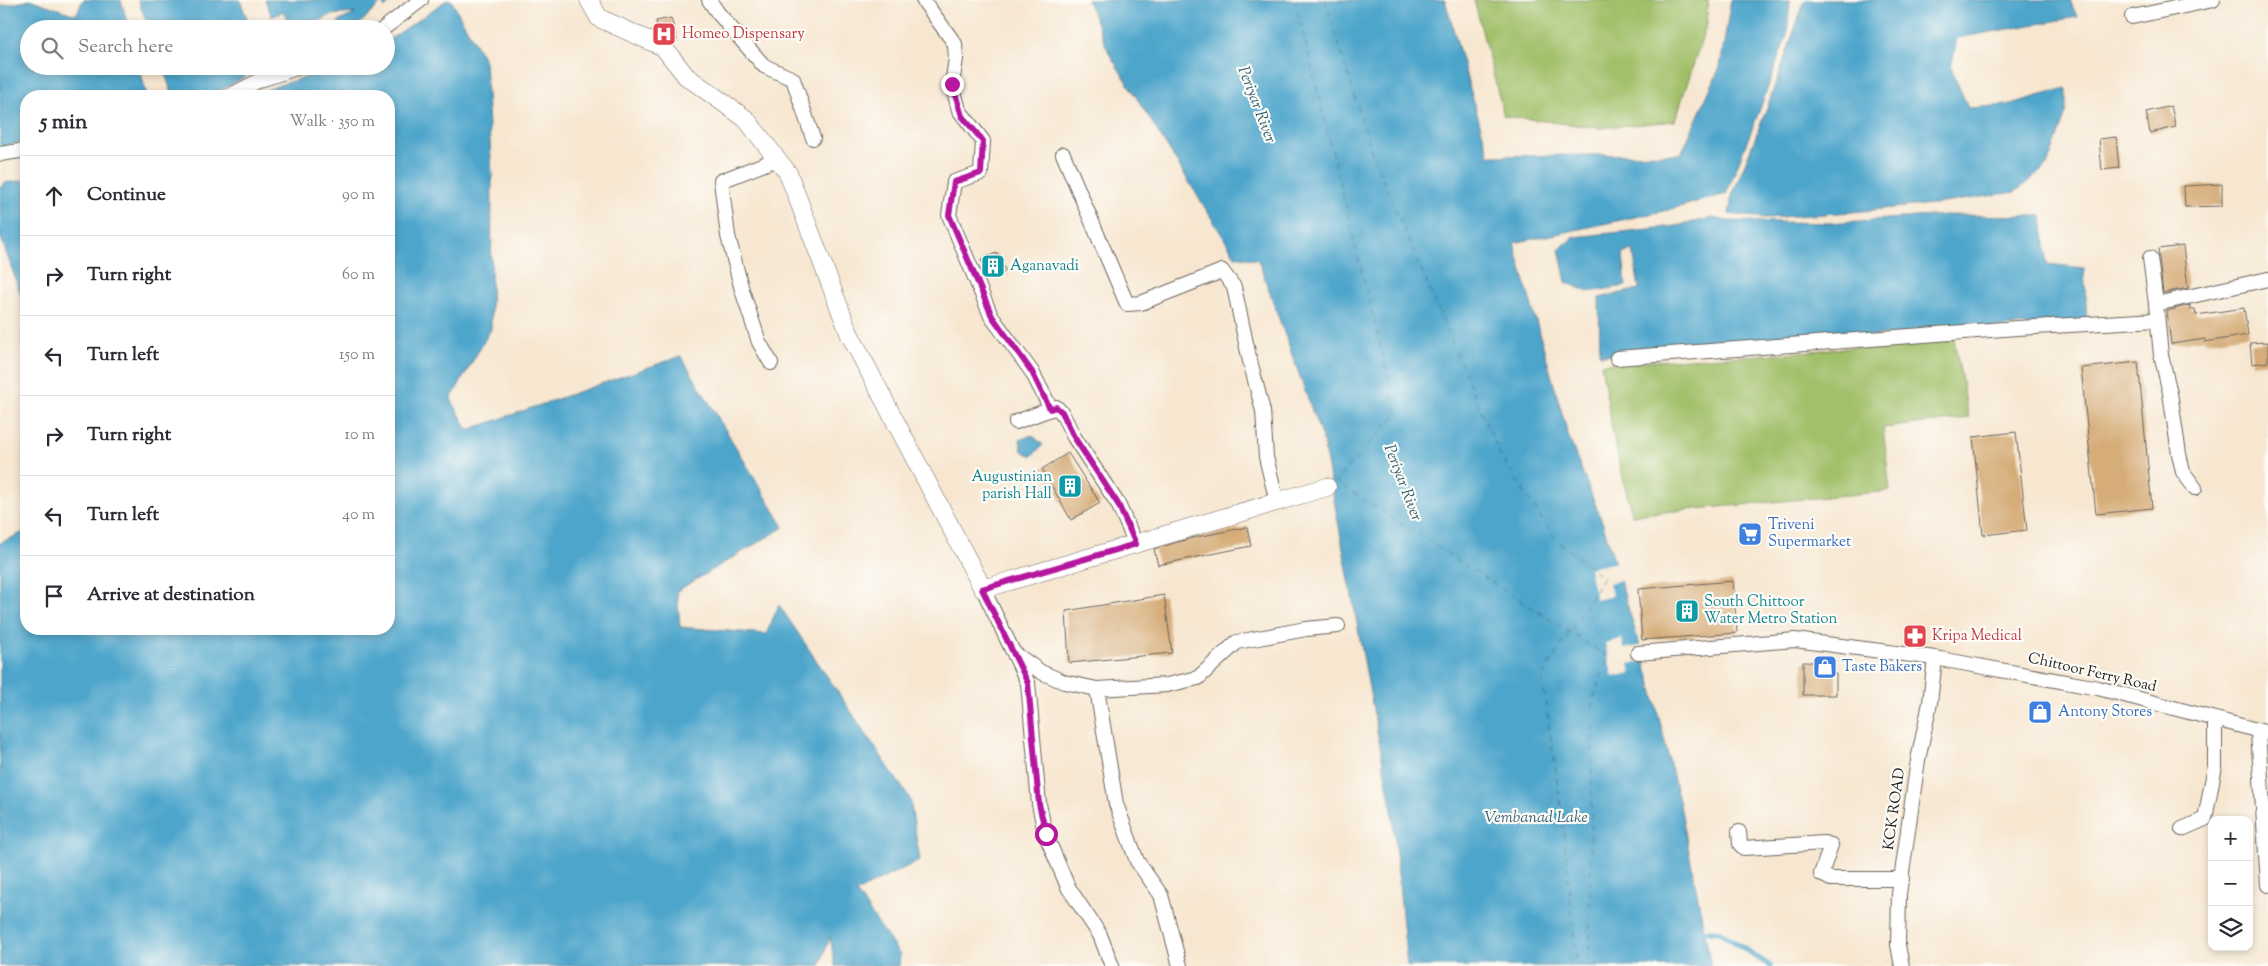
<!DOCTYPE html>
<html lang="en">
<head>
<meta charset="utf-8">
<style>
  body { margin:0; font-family:"Sorts Mill Goudy",serif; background:#f7f7f7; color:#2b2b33 }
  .controls { position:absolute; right:15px; bottom:15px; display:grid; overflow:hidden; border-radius:10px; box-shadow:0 2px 8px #0003 }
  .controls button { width:45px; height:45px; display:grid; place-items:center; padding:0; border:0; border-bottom:1px solid #e1e1e2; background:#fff; color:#2b2b33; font:25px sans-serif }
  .stop { position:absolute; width:15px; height:15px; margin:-11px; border:4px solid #b5179e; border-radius:50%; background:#fff }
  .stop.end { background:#b5179e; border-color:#fff; box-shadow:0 1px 5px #0008 }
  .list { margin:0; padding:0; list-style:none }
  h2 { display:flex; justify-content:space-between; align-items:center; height:65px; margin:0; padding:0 20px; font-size:21px }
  h2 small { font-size:16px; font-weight:400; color:#7c7c81 }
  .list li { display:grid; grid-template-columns:32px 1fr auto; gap:15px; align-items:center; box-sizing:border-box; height:80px; padding:0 20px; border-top:1px solid #e1e1e2 }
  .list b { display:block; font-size:19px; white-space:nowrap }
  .list em { font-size:16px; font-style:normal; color:#7c7c81 }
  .icon { flex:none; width:28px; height:28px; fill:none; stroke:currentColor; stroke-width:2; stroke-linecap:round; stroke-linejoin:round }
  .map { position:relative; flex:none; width:2268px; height:966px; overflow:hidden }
  .search { position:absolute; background:#fff; box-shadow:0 2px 8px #0003; left:20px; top:20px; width:375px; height:55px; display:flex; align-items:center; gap:12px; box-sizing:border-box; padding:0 18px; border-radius:28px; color:#7c7c81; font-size:19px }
  .panel { position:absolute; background:#fff; box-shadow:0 2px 8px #0003; left:20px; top:90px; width:375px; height:545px; border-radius:20px }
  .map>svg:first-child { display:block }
  .green { fill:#a0c069; stroke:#5e6e42 }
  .water { fill:#4ea5cb; stroke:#356074 }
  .pier { fill:#f7e7d1 }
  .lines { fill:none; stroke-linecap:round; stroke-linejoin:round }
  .stream { stroke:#4ea5cb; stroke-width:5.5 }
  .ferry { stroke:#356074; stroke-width:1; stroke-dasharray:6 5; stroke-linecap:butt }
  .building { fill:#d6ac78 }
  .minor-casing { stroke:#69635b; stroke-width:16 }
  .tertiary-casing { stroke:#69635b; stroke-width:19 }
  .minor { stroke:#fff; stroke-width:14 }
  .tertiary { stroke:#fff; stroke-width:18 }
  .route { stroke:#b5179e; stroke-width:6 }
  .labels { text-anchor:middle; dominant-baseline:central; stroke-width:4.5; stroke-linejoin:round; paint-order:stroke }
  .health-label { font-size:15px; fill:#be3a42; stroke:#fdfcf7; text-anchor:start }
  .culture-label { font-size:15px; fill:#0d838f; stroke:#fdfcf7; text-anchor:start }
  .shop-label { font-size:15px; fill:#366cbe; stroke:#fdfcf7; text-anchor:start }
  .street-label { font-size:15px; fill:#1c1c1c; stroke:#fdfcf7 }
  .water-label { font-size:16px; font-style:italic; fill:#356074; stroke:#fdfcf7 }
</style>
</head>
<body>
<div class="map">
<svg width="2268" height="966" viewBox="0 0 2268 966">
  <rect width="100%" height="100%" fill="#fdfcf7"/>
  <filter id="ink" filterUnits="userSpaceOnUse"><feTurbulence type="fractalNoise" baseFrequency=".02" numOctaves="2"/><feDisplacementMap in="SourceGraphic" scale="10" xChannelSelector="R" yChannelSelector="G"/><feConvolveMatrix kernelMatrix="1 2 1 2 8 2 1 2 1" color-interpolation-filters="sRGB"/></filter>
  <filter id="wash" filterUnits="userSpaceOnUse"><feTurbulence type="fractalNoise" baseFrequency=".0096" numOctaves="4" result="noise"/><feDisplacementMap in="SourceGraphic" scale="20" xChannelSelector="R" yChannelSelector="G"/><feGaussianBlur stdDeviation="1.12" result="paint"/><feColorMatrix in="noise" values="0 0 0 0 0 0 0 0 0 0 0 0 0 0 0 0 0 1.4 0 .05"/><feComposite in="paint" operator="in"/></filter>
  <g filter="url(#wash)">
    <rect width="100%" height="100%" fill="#f7e7d1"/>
    <!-- green -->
    <g class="green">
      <path d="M1474 0H1708L1707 23 1675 121 1600 128 1504 116Z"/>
      <path d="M1954 339 1969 418 1883 428 1890 491 1632 515 1615 445 1601 364 1776 354Z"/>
    </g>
    <!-- water -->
    <g class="water">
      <path d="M32 0 76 15 83 0H121L129 29H29V66H139L147 96H26V141L0 147V6Z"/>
      <path d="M138 0H240L251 29H149Z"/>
      <path d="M265 0H392L385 8 382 2 354 29 337 22 356 13 331 15 303 29H292L283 11 272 17Z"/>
      <path d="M447 0H451L485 61 492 175 491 329 451 399 468 430 681 356 784 527 677 591 680 627 766 634 779 605 910 799 920 860 856 892 900 955 899 966H835L830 937 820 966H0V543L26 531V629H389V96H251L279 85 344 66H386V42Z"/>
      <path d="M1087 0H1445L1489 156 1681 154 1720 67 1731 0H1790L1787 35 1758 114 1726 194 1668 210 1514 243 1569 438 1603 524 1650 680 1680 805 1711 966H1407L1392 811 1323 441 1258 260 1235 256 1110 55Z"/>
      <path d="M1805 0H2070L2077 17 1957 38 1951 68 1968 108 2007 105 2066 88V113L2047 166 2015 192 1943 203 1852 212 1766 218 1729 214 1732 196 1767 108Z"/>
      <path d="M162 66H264L210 96H173Z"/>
      <path d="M26 180V309L0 235V188L4 183Z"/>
      <path d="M1946 215 2042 216 2047 264 2084 268 2087 321 1600 355 1599 298 1639 289 1633 249 1623 254 1626 286 1588 292 1566 282 1559 249 1574 237 1676 226 1712 218 1728 221 1829 223Z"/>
      <path d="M1032 435 1043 445 1032 456 1022 451 1020 440Z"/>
    </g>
    <!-- pier -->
    <g class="pier">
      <path d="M1617 562 1622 580 1609 583 1612 596 1596 600 1589 568Z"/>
      <path d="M1622 639 1624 649 1642 645 1647 660 1629 664 1631 673 1613 677 1605 643Z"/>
    </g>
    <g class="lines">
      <!-- stream -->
      <path class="stream" d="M1698 930 1720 932 1770 966"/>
      <!-- ferry -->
      <g class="ferry">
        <path d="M1295 0 1397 414 1335 481 1608 657 1593 700 1589 966"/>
        <path d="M1325 0 1374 159 1500 455 1555 539 1603 577 1542 677 1562 813 1577 966"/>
      </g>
    </g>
    <g id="blocks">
      <!-- building -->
      <g class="building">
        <path d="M671 18 677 40 672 41 660 34 656 21Z"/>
        <path d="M2171 106 2176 127 2150 133 2146 112Z"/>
        <path d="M2116 137 2119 168 2102 170 2099 139Z"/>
        <path d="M2222 184V206L2185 207 2184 186Z"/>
        <path d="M2183 246 2188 288 2163 293 2158 249Z"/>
        <path d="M996 253 1006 271 991 278 981 260Z"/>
        <path d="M2190 305V309H2195L2196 315 2244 308 2248 335 2205 342V339L2171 344 2167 311Z"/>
        <path d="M2268 342V362L2252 364 2250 343Z"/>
        <path d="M2138 362 2152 508 2096 514 2081 368Z"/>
        <path d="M2016 432 2027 530 1983 535 1973 437Z"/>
        <path d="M1068 453 1100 503 1071 520 1042 469Z"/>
        <path d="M1247 527 1251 546 1158 565 1154 549 1192 538Z"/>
        <path d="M1733 581 1737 633 1642 640 1638 589Z"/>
        <path d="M1164 595 1172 653 1069 663 1066 611Z"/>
        <path d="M1803 662H1829L1830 674H1836V695H1803Z"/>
      </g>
    </g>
  </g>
  <g filter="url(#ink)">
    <use href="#blocks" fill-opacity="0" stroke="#69635b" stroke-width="1"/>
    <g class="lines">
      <!-- minor casing -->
      <g class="minor-casing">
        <g id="minor">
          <path d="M709 0 718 13 764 66 793 79 813 138"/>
          <path d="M923 0 955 44 956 59 952 84 959 110 983 141 981 173 954 182 949 215 991 316 1032 372 1051 409"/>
          <path d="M2132 17 2213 0"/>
          <path d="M383 29 421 0"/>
          <path d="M229 96 260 80 303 66"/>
          <path d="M0 154 26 150"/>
          <path d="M1063 154 1127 304 1141 303 1222 271 1234 287 1249 357 1263 411 1266 457 1277 502"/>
          <path d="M2150 258 2156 304"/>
          <path d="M1617 358 2017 328 2157 320"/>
          <path d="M771 363 759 342 742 290 728 236 721 181 777 159"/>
          <path d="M1016 422 1056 407 1062 413 1074 437 1118 504 1136 544"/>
          <path d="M2195 488 2183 472 2179 454 2170 393 2161 355 2156 304 2268 279"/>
          <path d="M983 589 1028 683 1039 804 1045 833 1068 887 1100 935 1112 966"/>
          <path d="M1014 653 1041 672 1064 682 1097 689 1167 685 1198 678 1237 642 1306 629 1338 626"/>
          <path d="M1638 653 1795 640 1935 658 2098 688 2268 733"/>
          <path d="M1097 689 1116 804 1137 861 1161 895 1180 966"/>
          <path d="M2258 732 2268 885"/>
          <path d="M2182 829 2205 819 2215 766V720"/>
          <path d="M1739 832 1740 844 1744 848 1824 843 1831 845 1821 874 1831 879H1902"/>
          <path d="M1902 966 1898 945 1899 894 1918 760 1930 703 1935 658"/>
        </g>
      </g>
      <!-- tertiary casing -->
      <g class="tertiary-casing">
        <path id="tertiary" d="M589 0 599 18 663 47 686 76 746 119 788 173 849 333 983 589 1327 487"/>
      </g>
      <!-- minor -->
      <use href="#minor" class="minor"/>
      <!-- tertiary -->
      <use href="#tertiary" class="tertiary"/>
    </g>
  </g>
  <g class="lines" filter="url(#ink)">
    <!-- route -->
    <path class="route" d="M952 84 962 116 983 141 981 173 954 182 949 215 992 316 1032 372 1050 409 1056 407 1062 412 1074 437 1118 504 1136 544 982 589 1028 683 1039 804 1046 834"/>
  </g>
  <!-- icons -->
  <defs>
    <g id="hospital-square" transform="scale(1.25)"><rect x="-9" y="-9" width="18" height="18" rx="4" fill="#e0444e" stroke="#fdfcf7"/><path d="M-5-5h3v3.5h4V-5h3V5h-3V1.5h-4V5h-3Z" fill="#fff"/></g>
    <g id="building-square" transform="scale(1.25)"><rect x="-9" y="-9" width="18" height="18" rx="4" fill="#0f9aa8" stroke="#fdfcf7"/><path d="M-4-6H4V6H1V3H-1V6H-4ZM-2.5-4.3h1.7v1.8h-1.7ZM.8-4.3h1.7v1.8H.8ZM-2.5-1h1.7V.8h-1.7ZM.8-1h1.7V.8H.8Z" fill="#fff"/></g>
    <g id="supermarket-square" transform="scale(1.25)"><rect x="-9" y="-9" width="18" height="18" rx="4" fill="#3f7fe0" stroke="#fdfcf7"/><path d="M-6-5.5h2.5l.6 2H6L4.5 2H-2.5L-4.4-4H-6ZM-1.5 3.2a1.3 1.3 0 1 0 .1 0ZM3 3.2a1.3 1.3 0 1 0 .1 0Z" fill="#fff"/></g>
    <g id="pharmacy-square" transform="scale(1.25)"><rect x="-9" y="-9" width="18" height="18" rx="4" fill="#e0444e" stroke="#fdfcf7"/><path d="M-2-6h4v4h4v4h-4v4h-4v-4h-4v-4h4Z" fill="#fff"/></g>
    <g id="shop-square" transform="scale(1.25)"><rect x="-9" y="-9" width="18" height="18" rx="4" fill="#3f7fe0" stroke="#fdfcf7"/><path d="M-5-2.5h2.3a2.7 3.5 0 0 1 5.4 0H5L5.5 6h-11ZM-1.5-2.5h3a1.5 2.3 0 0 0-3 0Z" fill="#fff"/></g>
  </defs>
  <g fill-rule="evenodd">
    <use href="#hospital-square" x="664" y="34"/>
    <use href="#building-square" x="993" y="266"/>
    <use href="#building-square" x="1070" y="486"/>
    <use href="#supermarket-square" x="1750" y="534"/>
    <use href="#building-square" x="1687" y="611"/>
    <use href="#pharmacy-square" x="1915" y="636"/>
    <use href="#shop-square" x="1825" y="667"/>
    <use href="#shop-square" x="2040" y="712"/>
  </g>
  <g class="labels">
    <!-- health labels -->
    <g class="health-label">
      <text x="682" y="34">Homeo Dispensary</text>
      <text x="1932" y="636">Kripa Medical</text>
    </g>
    <!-- culture labels -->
    <g class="culture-label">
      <text x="1010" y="266">Aganavadi</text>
      <text x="1052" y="477" text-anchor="end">Augustinian<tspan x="1052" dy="17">parish Hall</tspan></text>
      <text x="1704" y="602">South Chittoor<tspan x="1704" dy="17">Water Metro Station</tspan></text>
    </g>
    <!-- shop labels -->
    <g class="shop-label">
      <text x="1768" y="525">Triveni<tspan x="1768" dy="17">Supermarket</tspan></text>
      <text x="1842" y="667">Taste Bakers</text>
      <text x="2058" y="712">Antony Stores</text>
    </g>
    <!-- street labels -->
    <g class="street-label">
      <text transform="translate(2092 673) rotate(13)">Chittoor Ferry Road</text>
      <text transform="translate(1895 809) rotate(-82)">KCK ROAD</text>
    </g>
    <!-- water labels -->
    <g class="water-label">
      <text transform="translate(1256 105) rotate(69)">Periyar River</text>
      <text transform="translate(1402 483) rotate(69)">Periyar River</text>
      <text x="1536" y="818">Vembanad Lake</text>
    </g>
  </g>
</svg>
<div class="controls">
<button>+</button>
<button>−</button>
<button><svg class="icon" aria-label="layers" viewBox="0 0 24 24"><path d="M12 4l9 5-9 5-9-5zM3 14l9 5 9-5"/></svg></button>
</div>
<div class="stop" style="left:1046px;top:834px"></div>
<div class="stop end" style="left:952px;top:84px"></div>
<div class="search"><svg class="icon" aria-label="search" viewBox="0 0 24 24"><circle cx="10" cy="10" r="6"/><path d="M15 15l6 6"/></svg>Search here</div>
<section class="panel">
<h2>5 min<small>Walk · 350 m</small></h2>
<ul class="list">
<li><svg class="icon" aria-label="ahead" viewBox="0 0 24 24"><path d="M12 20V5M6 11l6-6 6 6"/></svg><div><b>Continue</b></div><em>90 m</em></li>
<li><svg class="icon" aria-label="right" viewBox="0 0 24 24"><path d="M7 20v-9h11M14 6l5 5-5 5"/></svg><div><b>Turn right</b></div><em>60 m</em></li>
<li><svg class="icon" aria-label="left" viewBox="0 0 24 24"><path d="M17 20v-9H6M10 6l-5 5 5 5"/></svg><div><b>Turn left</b></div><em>150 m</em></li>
<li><svg class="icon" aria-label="right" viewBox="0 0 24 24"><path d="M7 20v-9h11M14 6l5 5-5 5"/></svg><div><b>Turn right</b></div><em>10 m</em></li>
<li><svg class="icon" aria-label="left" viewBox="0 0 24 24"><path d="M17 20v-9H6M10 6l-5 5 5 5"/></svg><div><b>Turn left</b></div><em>40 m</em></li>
<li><svg class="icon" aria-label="arrive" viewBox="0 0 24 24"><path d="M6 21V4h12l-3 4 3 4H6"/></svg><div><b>Arrive at destination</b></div></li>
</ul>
</section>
</div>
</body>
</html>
